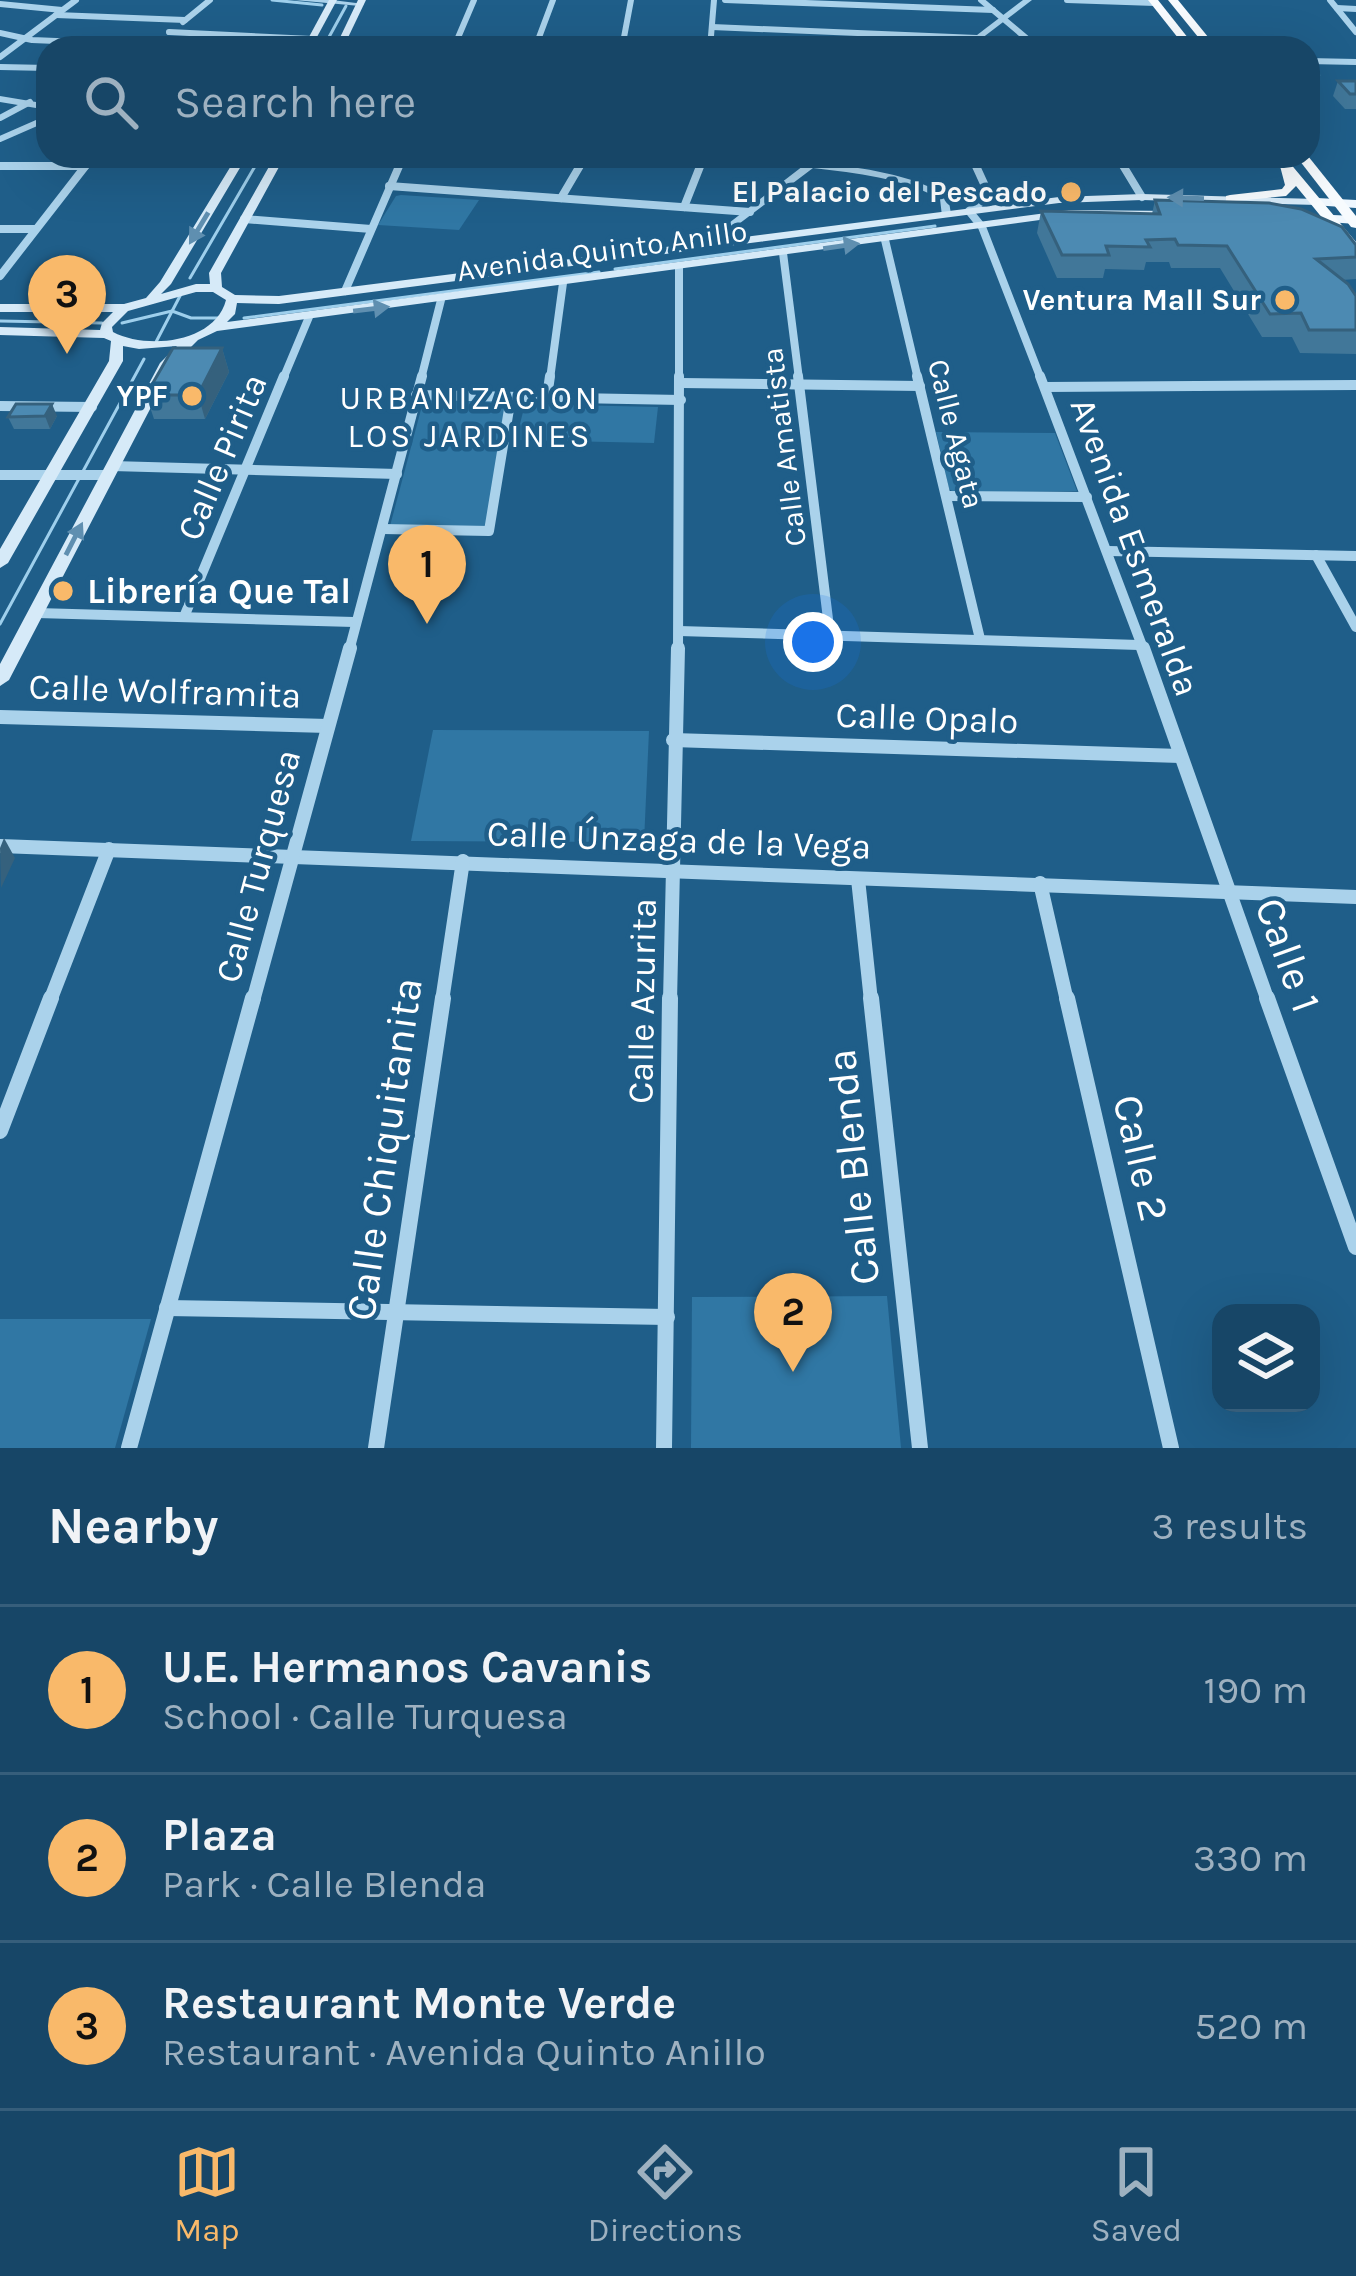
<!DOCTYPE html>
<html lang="en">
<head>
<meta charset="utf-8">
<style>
  body { margin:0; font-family:Karla,sans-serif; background:#204d6d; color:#f1f3f6 }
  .controls { position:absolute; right:36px; bottom:36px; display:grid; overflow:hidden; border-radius:24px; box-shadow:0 12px 48px #0002 }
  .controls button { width:108px; height:108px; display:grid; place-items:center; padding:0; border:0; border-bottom:3px solid #365e7b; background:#174667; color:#f1f3f6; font:60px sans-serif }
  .you { position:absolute; left:813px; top:642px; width:42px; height:42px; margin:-30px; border:9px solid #fff; border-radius:50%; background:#1a73e8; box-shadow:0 0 0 18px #1a73e833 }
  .badge { display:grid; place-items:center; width:78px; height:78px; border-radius:50%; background:#f9b96a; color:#111; font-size:39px; font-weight:700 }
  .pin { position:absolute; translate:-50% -99px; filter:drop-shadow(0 3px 6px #0008) }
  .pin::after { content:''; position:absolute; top:63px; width:42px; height:36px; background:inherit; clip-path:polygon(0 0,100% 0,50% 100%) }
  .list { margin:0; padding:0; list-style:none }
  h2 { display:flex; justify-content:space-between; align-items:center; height:156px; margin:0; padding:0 48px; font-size:51px }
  h2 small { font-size:39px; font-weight:400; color:#9eb1c0 }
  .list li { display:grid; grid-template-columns:78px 1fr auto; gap:36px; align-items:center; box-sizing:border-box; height:168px; padding:0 48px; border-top:3px solid #365e7b }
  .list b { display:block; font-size:45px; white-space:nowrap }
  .list p { margin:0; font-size:39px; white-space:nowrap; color:#9eb1c0 }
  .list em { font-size:39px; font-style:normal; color:#9eb1c0 }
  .icon { flex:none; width:66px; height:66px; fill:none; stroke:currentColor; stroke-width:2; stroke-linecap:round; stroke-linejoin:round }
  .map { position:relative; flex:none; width:1356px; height:1448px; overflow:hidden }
  .search { position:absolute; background:#174667; box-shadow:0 12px 48px #0002; left:36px; right:36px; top:36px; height:132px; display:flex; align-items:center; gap:30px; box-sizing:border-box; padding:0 42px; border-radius:36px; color:#9eb1c0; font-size:45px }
  .sheet { height:660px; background:#174667 }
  nav { display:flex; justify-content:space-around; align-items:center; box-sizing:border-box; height:168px; border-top:3px solid #365e7b; background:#174667; font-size:33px; color:#9eb1c0 }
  nav a { display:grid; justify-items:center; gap:6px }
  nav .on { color:#f9b96a }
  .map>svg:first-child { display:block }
  .green { fill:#3077a4 }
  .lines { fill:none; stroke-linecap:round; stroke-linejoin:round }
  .stream { stroke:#9ecfec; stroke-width:3 }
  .minor-far4 { stroke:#aad2eb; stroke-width:6 }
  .minor-far3 { stroke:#aad2eb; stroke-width:8 }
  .minor-far2 { stroke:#aad2eb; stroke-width:10 }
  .minor-far1 { stroke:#aad2eb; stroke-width:14 }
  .minor { stroke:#aad2eb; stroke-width:16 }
  .tertiary { fill:#aad2eb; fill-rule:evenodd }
  .secondary { fill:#d6eaf8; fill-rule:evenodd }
  .primary { fill:#eff7fe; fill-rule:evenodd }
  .trunk { fill:#f7fbfe; fill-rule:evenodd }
  .wall { fill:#417799 }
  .shaded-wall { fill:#35617d }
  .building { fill:#4c8ab2; stroke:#35617d; stroke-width:3 }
  .oneway { fill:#5f8fb0 }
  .poi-dot { fill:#f9b96a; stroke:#1f5e89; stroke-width:4.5 }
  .labels { text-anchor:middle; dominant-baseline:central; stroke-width:9; stroke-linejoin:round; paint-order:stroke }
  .far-poi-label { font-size:30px; font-weight:bold; fill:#fff; stroke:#1f5e89; text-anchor:end }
  .far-street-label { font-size:30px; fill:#fff; stroke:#1f5e89 }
  .far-neighbourhood-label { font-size:33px; letter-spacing:3px; fill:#fff; stroke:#1f5e89 }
  .street-label { font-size:36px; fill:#fff; stroke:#1f5e89 }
  .poi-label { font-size:36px; font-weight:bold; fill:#fff; stroke:#1f5e89; text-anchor:start }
  .near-street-label { font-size:42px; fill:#fff; stroke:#1f5e89 }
</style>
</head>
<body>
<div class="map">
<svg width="1356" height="1448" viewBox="0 0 1356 1448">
  <rect width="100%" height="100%" fill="#1f5e89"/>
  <!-- green -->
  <g class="green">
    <path d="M396 196 401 195 479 200 459 230 378 225Z"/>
    <path d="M432 399 506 400 487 525 482 528 390 526 423 402Z"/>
    <path d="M525 404 658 407 654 443 516 440Z"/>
    <path d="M936 432 1055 433 1077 491 955 493 949 489Z"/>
    <path d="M433 730 649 731 644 842 411 841Z"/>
    <path d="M887 1296 901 1448H691L692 1297Z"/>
    <path d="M0 1319H151L115 1448H0Z"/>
  </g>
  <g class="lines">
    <!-- stream -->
    <g class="stream">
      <path d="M272 0 322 5"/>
      <path d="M323 48 346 6"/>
      <path d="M615 269 935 226"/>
      <path d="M190 278 261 156"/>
      <path d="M244 318 599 272"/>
      <path d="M0 321 102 323"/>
      <path d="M122 323 172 311 191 318H221"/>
      <path d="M156 342 181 294"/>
      <path d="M0 624 144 359"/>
    </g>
    <!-- minor-far4 -->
    <g class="minor-far4">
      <path d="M725 0 993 10"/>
      <path d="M981 0 1038 48"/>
      <path d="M1067 0 1155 3"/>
      <path d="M1330 0 1356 32"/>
      <path d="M0 4 62 10"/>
      <path d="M1337 8 1356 9"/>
      <path d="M56 15 185 20"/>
      <path d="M183 22 210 0"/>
      <path d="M712 27 977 38"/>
      <path d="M169 32 312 39"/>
      <path d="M0 33 32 40 153 45"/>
      <path d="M342 41 532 48"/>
      <path d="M454 47 474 0"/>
      <path d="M535 48 553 0"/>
      <path d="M622 48 631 0"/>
      <path d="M710 48 714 0"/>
      <path d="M0 57 76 0"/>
      <path d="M1308 61 1356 62"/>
      <path d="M1308 65 1317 75 1308 78"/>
      <path d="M0 67 48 68"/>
      <path d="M0 118 30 102"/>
      <path d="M0 139 48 118"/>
      <path d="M971 156 976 167"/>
      <path d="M1117 156 1124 167"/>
      <path d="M0 166H85"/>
      <path d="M85 167 93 156"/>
      <path d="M398 167 403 156"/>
      <path d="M580 167 586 156"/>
      <path d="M700 167 704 156"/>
    </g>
    <!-- minor-far3 -->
    <g class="minor-far3">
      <path d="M975 164 986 188 980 203 969 211 982 227 1041 379"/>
      <path d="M1122 164 1142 197"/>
      <path d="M0 166H85"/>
      <path d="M389 186 750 212"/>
      <path d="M561 198 581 164"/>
      <path d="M684 207 701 164"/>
      <path d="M244 219 371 229"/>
      <path d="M0 229H35"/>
      <path d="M885 240 918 379"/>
      <path d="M783 253 799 379"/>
      <path d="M679 268V379"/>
      <path d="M0 276 87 164"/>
      <path d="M345 291 400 164"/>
      <path d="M283 379 309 317"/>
      <path d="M421 379 441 300"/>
      <path d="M550 379 563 283"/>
    </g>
    <!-- minor-far2 -->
    <g class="minor-far2">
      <path d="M798 376 830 635"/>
      <path d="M917 376 980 639"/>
      <path d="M1040 376 1144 651"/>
      <path d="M681 383 920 386"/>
      <path d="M1045 387 1356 385"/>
      <path d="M416 395 681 400"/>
      <path d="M547 397 550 376"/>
      <path d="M0 406 92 407"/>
      <path d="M112 466 397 474"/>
      <path d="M0 475H107"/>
      <path d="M947 496 1087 497"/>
      <path d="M383 529 489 531 511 397"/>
      <path d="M1108 551 1356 556"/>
      <path d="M1316 555 1356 627"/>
      <path d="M37 613 354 622"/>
      <path d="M184 617 284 376"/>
      <path d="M679 631 1139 645"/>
      <path d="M349 651 422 376"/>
      <path d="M678 651 679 376"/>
    </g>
    <!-- minor-far1 -->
    <g class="minor-far1">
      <path d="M1143 648 1268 1001"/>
      <path d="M0 717 328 726"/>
      <path d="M673 740 1180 756"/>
      <path d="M0 846 1356 897"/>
      <path d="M858 879 871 1001"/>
      <path d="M1040 883 1067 1001"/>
      <path d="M50 1001 109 849"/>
      <path d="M253 1001 350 648"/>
      <path d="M442 1001 463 861"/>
      <path d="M670 1001 678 648"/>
    </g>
    <!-- minor -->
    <g class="minor">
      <path d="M871 998 920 1448"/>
      <path d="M1067 998 1171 1448"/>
      <path d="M1267 998 1356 1247"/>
      <path d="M0 1131 51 998"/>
      <path d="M167 1308 667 1317"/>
      <path d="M129 1448 253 998"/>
      <path d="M376 1448 443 998"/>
      <path d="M664 1448 670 998"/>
    </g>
    <!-- tertiary -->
    <g class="tertiary">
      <path d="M294 0H332L364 4 360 6Z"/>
      <path d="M1023 0H1032L969 48H960Z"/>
      <path d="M0 96 48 104V110L0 102Z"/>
      <path d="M709 156H751L809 161 816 158 819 159 820 163C864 168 909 174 948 196L951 214 942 216 940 199C902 178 857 173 813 168L707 248 702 245 703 243 803 166 714 159Z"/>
    </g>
    <!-- secondary -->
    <g class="secondary">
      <path d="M329 0H337L311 48H303Z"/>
      <path d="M358 0H366L343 48H335Z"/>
      <path d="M237 156H247L171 284 161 294 196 284H210L209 273 275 156H285L221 273 222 287 235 295 279 296 1059 197 1142 194 1317 199 1322 202 1317 205 1142 200 1059 203 279 304 237 303 235 314 227 322 1069 210 1173 211 1178 214 1173 217 1069 216 217 331 198 340 173 365 9 680 0 686V664L160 363 177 346 139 349 123 346V361L8 563 0 568V549L109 361 111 341 104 338 0 335V327L100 330 102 323 113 312H0V304H124L146 298 160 282ZM196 292H213L226 300C215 343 147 350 113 332L112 327 128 311Z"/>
    </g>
    <!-- primary -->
    <g class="primary">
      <path d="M1317 198 1356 200V208L1313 205V199Z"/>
      <path d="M1333 215 1356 216V224L1328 222V216Z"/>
    </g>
    <!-- trunk -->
    <g class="trunk">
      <path d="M1148 0H1158L1196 48H1186Z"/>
      <path d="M1168 0H1178L1217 48H1207Z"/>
      <path d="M1272 156H1284L1356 242V254L1351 253 1296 186 1286 196 1226 202V196L1230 195 1282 189 1285 185 1280 166Z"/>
      <path d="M1296 156H1308L1356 216V228L1351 227Z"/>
    </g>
  </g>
  <!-- wall -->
  <g class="wall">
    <path d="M1338 81H1356V109H1345L1333 96Z"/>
    <path d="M1155 200 1356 245V279L1342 280 1356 296V354L1300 353 1292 337H1262L1220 268H1171L1169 262H1146L1144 270 1105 269 1103 278H1057L1037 233 1041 211 1152 214Z"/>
    <path d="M222 348 229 372 205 419H154L146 395Z"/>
    <path d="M57 416 50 429H14L8 417Z"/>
  </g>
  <!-- shaded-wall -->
  <g class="shaded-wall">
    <path d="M222 348 229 372 205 419 198 395Z"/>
    <path d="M52 404 57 416 50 429 45 416Z"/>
    <path d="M4 838 15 858 1 888 0 848Z"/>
  </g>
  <!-- building -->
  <g class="building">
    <path d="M1338 81H1356V94H1350Z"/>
    <path d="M1155 200 1269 203 1301 209 1342 227 1356 245V257L1316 259 1348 284 1356 296V330H1309L1301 313 1270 314 1227 246 1178 245 1175 239 1146 240 1150 247 1106 246 1109 255H1062L1041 211 1160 214Z"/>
    <path d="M173 348H222L198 395H146Z"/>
    <path d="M16 404H52L45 416 8 417Z"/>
  </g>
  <!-- one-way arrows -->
  <defs><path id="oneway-solid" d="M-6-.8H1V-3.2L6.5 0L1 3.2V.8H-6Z" transform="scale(3)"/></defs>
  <g class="oneway">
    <use href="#oneway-solid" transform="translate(1186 198) rotate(-178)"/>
    <use href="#oneway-solid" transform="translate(199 228) rotate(121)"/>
    <use href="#oneway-solid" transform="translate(841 246) rotate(-8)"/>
    <use href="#oneway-solid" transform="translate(371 309) rotate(-7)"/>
    <use href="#oneway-solid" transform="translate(74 539) rotate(-63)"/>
  </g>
  <!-- markers -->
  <g class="poi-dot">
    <circle cx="1071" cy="192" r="12"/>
    <circle cx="1285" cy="300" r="12"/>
    <circle cx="192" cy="396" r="12"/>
    <circle cx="63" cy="591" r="12"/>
  </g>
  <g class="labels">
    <!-- far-poi labels -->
    <g class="far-poi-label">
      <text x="1047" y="192">El Palacio del Pescado</text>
      <text x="1261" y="300">Ventura Mall Sur</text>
      <text x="168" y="396">YPF</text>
    </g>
    <!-- far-street labels -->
    <g class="far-street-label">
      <text transform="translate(602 251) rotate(-8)">Avenida Quinto Anillo</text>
      <text transform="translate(956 434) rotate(76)">Calle Agata</text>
      <text transform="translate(784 447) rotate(-97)">Calle Amatista</text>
    </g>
    <!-- far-neighbourhood labels -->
    <g class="far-neighbourhood-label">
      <text x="470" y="398">URBANIZACION<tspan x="470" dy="38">LOS JARDINES</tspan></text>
    </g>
    <!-- street labels -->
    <g class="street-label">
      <text transform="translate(222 457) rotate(-67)">Calle Pirita</text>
      <text transform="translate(1135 547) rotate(70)">Avenida Esmeralda</text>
      <text transform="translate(165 691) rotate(2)">Calle Wolframita</text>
      <text transform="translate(927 718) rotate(2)">Calle Opalo</text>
      <text transform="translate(679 840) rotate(2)">Calle Únzaga de la Vega</text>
      <text transform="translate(258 866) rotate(-75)">Calle Turquesa</text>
      <text transform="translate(642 1001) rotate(-89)">Calle Azurita</text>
    </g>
    <!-- poi labels -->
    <g class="poi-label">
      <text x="87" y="591">Librería Que Tal</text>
    </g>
    <!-- near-street labels -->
    <g class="near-street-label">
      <text transform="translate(1288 955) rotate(70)">Calle 1</text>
      <text transform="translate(384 1149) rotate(-82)">Calle Chiquitanita</text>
      <text transform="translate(1141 1158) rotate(77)">Calle 2</text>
      <text transform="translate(853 1167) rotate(-96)">Calle Blenda</text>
    </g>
  </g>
</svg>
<div class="controls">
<button><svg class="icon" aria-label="layers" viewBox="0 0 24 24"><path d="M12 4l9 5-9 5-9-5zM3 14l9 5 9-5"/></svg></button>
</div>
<div class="you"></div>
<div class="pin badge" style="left:427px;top:624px">1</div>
<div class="pin badge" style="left:793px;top:1372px">2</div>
<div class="pin badge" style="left:67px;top:354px">3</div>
<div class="search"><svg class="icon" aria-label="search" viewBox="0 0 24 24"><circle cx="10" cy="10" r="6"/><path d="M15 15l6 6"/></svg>Search here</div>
</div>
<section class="sheet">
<h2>Nearby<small>3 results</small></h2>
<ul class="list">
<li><span class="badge">1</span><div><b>U.E. Hermanos Cavanis</b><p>School · Calle Turquesa</p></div><em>190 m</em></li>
<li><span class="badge">2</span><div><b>Plaza</b><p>Park · Calle Blenda</p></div><em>330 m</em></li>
<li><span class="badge">3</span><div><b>Restaurant Monte Verde</b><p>Restaurant · Avenida Quinto Anillo</p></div><em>520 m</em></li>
</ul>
</section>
<nav>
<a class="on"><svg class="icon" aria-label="map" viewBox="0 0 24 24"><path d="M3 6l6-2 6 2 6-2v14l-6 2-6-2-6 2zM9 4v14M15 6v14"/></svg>Map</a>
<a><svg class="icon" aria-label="directions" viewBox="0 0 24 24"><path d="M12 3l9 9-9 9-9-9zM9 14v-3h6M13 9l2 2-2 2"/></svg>Directions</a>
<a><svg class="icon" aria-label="saved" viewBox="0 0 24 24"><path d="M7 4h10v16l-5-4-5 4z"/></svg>Saved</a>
</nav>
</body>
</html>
